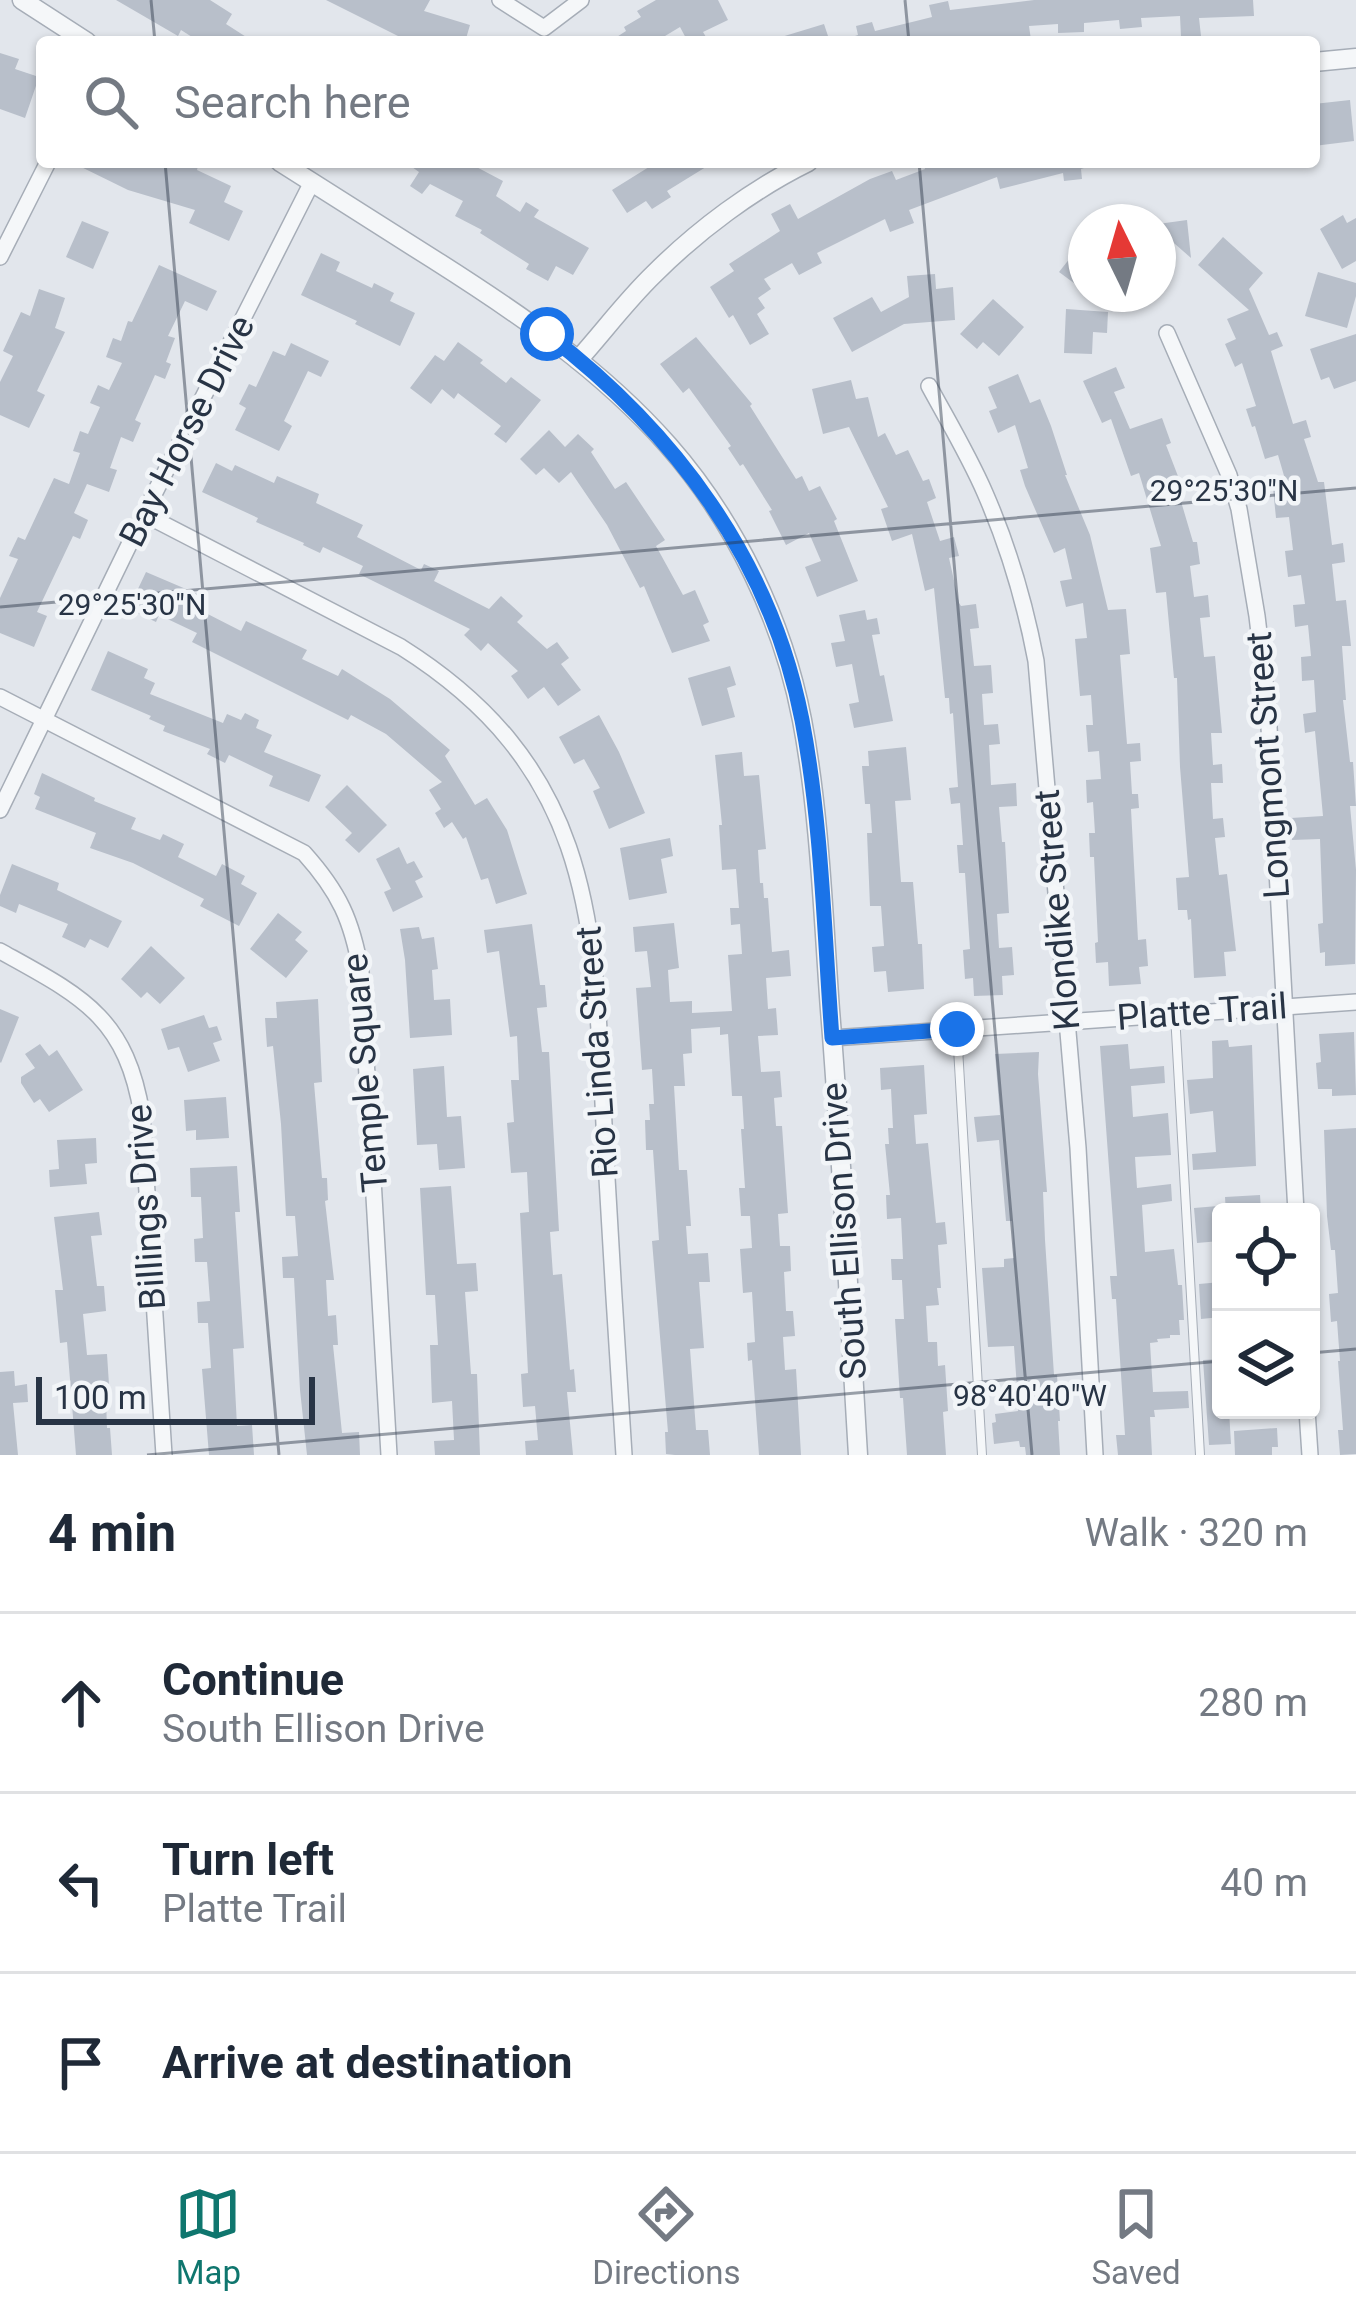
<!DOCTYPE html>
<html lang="en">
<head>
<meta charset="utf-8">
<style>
  body { margin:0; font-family:Roboto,sans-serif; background:#f6f6f7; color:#1f2937 }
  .controls { position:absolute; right:36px; bottom:36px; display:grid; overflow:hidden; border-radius:12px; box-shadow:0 3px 9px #0004 }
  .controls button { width:108px; height:108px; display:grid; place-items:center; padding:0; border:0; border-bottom:3px solid #e0e1e3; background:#fff; color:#1f2937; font:60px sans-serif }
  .compass { position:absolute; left:1068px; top:204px; width:108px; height:108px; border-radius:50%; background:#fff; box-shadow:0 3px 9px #0004; rotate:355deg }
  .scale { position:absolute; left:36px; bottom:30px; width:279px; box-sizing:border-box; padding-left:12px; border:6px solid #283445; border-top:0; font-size:33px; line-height:42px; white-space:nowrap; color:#283445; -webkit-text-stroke:9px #f2f5f8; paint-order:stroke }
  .stop { position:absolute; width:36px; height:36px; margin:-27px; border:9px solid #1a73e8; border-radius:50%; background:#fff }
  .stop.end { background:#1a73e8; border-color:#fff; box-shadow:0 3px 12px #0008 }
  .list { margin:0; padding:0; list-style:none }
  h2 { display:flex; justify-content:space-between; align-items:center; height:156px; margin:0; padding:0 48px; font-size:51px }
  h2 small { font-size:39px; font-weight:400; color:#747a83 }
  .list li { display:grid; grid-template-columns:78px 1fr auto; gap:36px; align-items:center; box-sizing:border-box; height:180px; padding:0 48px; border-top:3px solid #e0e1e3 }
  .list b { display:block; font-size:45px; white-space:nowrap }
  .list p { margin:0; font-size:39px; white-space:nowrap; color:#747a83 }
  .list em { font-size:39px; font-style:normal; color:#747a83 }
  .icon { flex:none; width:66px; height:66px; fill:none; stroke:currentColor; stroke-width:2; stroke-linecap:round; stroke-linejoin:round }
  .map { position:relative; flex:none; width:1356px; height:1455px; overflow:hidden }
  .search { position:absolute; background:#fff; box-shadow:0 3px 9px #0004; left:36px; right:36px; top:36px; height:132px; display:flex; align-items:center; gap:30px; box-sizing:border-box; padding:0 42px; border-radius:12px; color:#747a83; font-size:45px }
  .sheet { height:696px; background:#fff }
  nav { display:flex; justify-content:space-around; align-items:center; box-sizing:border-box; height:168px; border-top:3px solid #e0e1e3; background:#fff; font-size:33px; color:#747a83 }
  nav a { display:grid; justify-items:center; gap:6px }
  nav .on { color:#0f766e }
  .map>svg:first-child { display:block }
  .building { fill:#b8bfca }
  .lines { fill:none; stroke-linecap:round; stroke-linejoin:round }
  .service-casing { stroke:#a6adb7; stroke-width:10 }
  .minor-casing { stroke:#a6adb7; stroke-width:18 }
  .tertiary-casing { stroke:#a6adb7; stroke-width:21 }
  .service { stroke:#f5f7f9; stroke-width:8 }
  .minor { stroke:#f5f7f9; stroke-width:15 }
  .tertiary { stroke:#f5f7f9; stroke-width:18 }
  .route { stroke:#1a73e8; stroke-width:15 }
  .ticks { fill:none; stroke:#283445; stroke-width:3; stroke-opacity:0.45 }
  .labels { text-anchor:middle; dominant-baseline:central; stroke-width:9; stroke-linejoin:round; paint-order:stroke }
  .street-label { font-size:36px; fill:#283445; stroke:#f2f5f8 }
  .ticks-label { font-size:30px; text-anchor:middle; fill:#283445; stroke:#f2f5f8; stroke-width:9; stroke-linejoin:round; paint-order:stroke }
</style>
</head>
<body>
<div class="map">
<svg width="1356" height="1455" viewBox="0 0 1356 1455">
  <rect width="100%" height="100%" fill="#e2e6ec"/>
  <!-- building -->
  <g class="building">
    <path d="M116 0H210L232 14 226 24 254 42H200L181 30 178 36Z"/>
    <path d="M326 0H430L424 11 470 25 465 42H410Z"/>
    <path d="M656 0H718L728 20 703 32 709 42H688L680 27 655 42H609L626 31 624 27 641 17 637 11Z"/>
    <path d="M1034 0H1253L1254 16 1199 18 1201 36 1181 37 1180 16 1141 18 1142 27 1120 29 1119 20 1084 23V32L1058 33V24L1029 26 1031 40 1015 42H855V36L858 35 856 26 872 22 875 31 912 22 932 17 929 5 948 1 950 10Z"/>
    <path d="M824 24 830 42H778V38Z"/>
    <path d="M0 53 19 59 15 69 39 77 25 118 0 109Z"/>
    <path d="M1350 100 1354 141 1314 146V104Z"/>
    <path d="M71 162H199L197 170 231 186 224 202 243 211 229 241 189 223 195 210 128 190Z"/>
    <path d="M405 162H467L503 181 496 196 520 212 526 202 539 210 534 217 589 248 573 275 556 266 548 281 526 269 529 264 480 233 482 230 455 216 463 201 430 184 422 194 410 186 419 172Z"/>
    <path d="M657 162H714L667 191 671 197 652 209 646 201 627 213 612 190Z"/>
    <path d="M923 162H1087V167L1081 169 1082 179 1064 181 1063 173 1000 189 997 177 909 210 914 223 890 232 885 219 817 253 822 263 799 275 792 263 764 279 771 289 758 298 765 308 757 314 769 334 750 345 733 315 729 318 710 287 734 271 729 264 780 231 771 214 790 204 798 219 870 179 892 171 896 180 925 169Z"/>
    <path d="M1343 215 1347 223 1356 218V261L1342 269 1320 229Z"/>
    <path d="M1187 220 1191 258 1158 229V224Z"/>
    <path d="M82 221 109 232 93 269 66 257Z"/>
    <path d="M1223 237 1263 273 1249 289 1269 335 1277 332 1283 346 1271 351 1293 424 1306 420 1311 437 1304 439 1318 482H1324L1332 545 1343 543 1345 562 1332 564 1336 601 1346 600 1351 646H1342L1346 700H1343L1350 762H1353L1356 806H1350L1356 870 1355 964 1325 966V952L1320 953 1318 924 1323 923 1320 839 1292 840 1291 818 1323 816 1315 731 1305 733 1303 714 1316 712 1314 680 1302 681 1301 657 1311 656 1308 625 1295 627 1293 605 1305 604 1301 575 1288 577 1285 551 1293 550 1289 517 1276 518 1273 488 1287 486 1278 455 1265 459 1255 426 1252 427 1246 409 1256 406 1242 363 1235 367 1225 344 1236 339 1227 319 1249 310 1198 265Z"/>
    <path d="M1086 238V292L1059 272Z"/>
    <path d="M321 253 340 262 336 271 372 288 374 283 394 293 390 301 415 313 400 346 355 324 357 321 301 295Z"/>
    <path d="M159 265 217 291 207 311 185 301 168 336 175 338 166 362 171 364 165 379 155 375 135 420 141 423 133 442 121 437 110 468 117 470 109 492 87 484 74 513 88 520 80 539 73 536 37 612 47 616 34 647 0 633V598L18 559 9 556 18 537 25 540 54 478 69 484 80 453 73 451 80 431 88 434 100 407 90 403 98 385 109 390 122 363 106 357 113 338 121 341 128 321 132 322Z"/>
    <path d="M1318 272 1356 283V296L1347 328 1305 316Z"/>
    <path d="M935 274 936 289 953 287 955 320 904 324 852 352 833 318 872 297 881 312 909 297 907 276Z"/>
    <path d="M39 289 65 298 55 328 65 332 37 391 45 395 29 428 0 415V382L13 356 3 351 21 312 30 316Z"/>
    <path d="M993 299 1024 327 999 356 983 342 977 349 960 334Z"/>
    <path d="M1066 309 1108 312 1107 333 1093 332 1092 354 1064 353Z"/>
    <path d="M1356 334V381L1334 389 1329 377 1321 380 1310 349Z"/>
    <path d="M696 337 752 404 750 406 796 479 802 476 809 491 820 486 837 519 834 521 858 581 817 597 805 567 821 561 809 533 786 545 769 511 772 510 743 464 740 466 728 448 731 446 689 388 683 393 660 364Z"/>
    <path d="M458 342 483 360 480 363 506 383 511 377 541 400 506 443 494 434 501 426 458 393 454 399 442 389 431 404 410 388 435 355 444 361Z"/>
    <path d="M291 343 329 361 321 377 308 371 284 421 292 426 279 451 235 430 246 408 239 404 249 384 256 387 273 351 285 356Z"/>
    <path d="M1116 367 1125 388 1114 392 1130 429 1162 418 1171 443 1166 445 1181 484 1162 490 1165 500 1180 498 1193 542H1197L1200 564 1190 566 1194 597 1208 595 1210 617 1200 618 1204 657 1215 656 1222 733H1211L1213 765 1222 764 1223 783H1211L1213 819 1223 818 1225 837 1215 838 1219 875 1227 874 1236 951 1224 952 1226 976 1194 978 1191 919 1188 920 1187 910H1178L1176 878 1189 877 1180 767 1177 678H1174L1166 592 1156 593 1150 548 1161 546 1139 473 1131 476 1111 419 1102 423 1083 381Z"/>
    <path d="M1018 374 1030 403 1040 399 1051 426 1067 475H1065L1090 535 1108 610 1126 609 1130 654 1120 655 1127 744 1140 743 1141 761 1130 762 1132 794H1138L1139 808 1131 809 1138 940 1146 939 1148 966 1139 967 1141 984 1109 986 1108 962 1096 963 1095 943 1098 942 1094 857H1090L1089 833H1095L1093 802 1087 803 1086 780 1101 779 1099 751 1088 752 1086 725H1093L1091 695 1080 696 1075 639 1087 638 1083 603 1066 607 1060 581 1072 579 1065 548 1054 553 1025 486 1020 470 1028 468 1015 425 998 433 989 411 997 408 988 387Z"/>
    <path d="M851 380 856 399 868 397 878 437 885 433 896 455 908 450 923 481 929 479 936 498 927 502 940 541 954 537 959 556 949 558 959 603 961 606 976 604 979 628 970 629 974 666 991 665 993 693 982 694 984 725 998 724 1000 744 989 745 991 785 1016 783 1017 806 999 807 1002 842H1005L1009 913 997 914 999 948 1012 947 1014 975 1002 976 1003 995 974 996 973 978 965 979 963 950 970 949 965 873H959L957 845H963L960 803 951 804 949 788 958 787 953 713 950 714 949 698H945L934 588 925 591 912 534 892 541 881 509 888 507 849 427 823 434 812 389Z"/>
    <path d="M549 430 565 447 578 434 594 449 591 452 615 489 626 482 665 540 656 546 683 595 695 590 709 622 703 625 710 641 672 653 644 586 640 588 607 525 571 472 559 483 544 468 536 475 520 459Z"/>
    <path d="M216 463 232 471 235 465 274 483 277 476 319 494 316 503 363 525 357 537 421 570 424 564 439 571 434 581 489 609 501 596 523 616 517 622 547 649 557 642 569 658 561 664 581 690 558 706 544 687 528 699 511 676 518 671 488 643 481 651 464 635 470 629 359 574 363 566 323 547 320 553 303 545 304 543 256 522 258 518 202 492Z"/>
    <path d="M146 572 200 595 194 607 241 631 246 621 307 650 302 659 338 676 342 669 390 699 450 750 445 756 475 805 487 798 507 830 527 894 496 904 488 878 481 880 466 837 463 839 452 822 444 828 435 813 441 809 429 790 442 782 386 734 351 715 348 720 192 642 197 633 159 615 156 622 135 612 144 594 137 591Z"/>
    <path d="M865 610 867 620 877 618 880 634 872 635 880 676 884 675 893 721 854 728 849 704 859 702 852 664 836 667 831 643 845 641 839 615Z"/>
    <path d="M108 651 148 669 144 678 155 683 150 694 223 723 227 714 241 720 245 713 259 720 256 728 272 735 264 752 321 775 309 802 269 786 273 776 229 755 225 763 207 754 210 749 163 731 165 726 149 719 151 716 91 690Z"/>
    <path d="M730 666 736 685 727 688 735 717 702 726 688 678Z"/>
    <path d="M599 715 619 752 645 813 609 829 593 791 600 788 584 759 574 764 559 737Z"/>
    <path d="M906 747 911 800 895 801 901 882H913L918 944H922L924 989 888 992 886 971 874 972 872 947 884 946 881 906H870L867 833H872L870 804H865L862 766H869L868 751Z"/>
    <path d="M742 752 744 776 759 775 766 849 758 850 760 883H763L764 898H768L772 952 789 950 791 976 766 978 768 1009 776 1008 778 1035 758 1036 761 1072 780 1071 782 1097 774 1098 776 1126H782L788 1213 778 1214 780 1246H790L791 1271 784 1272 786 1311H793L795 1336 783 1337 785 1370 796 1369 801 1455H759L752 1360 748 1361 747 1343 755 1342 752 1292 743 1293 740 1249 752 1248 750 1216H741L739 1188H745L741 1129H744L742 1096H732L728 1034 720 1035V1027L691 1029 692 1053 683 1054 685 1086H674L679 1170H687L691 1226H686L688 1254 708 1253 710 1282H699L704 1348 690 1349 696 1430H708L710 1455H675L666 1454 665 1432H668L652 1241 659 1240 653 1150H646L645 1120H650L649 1104H654L652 1069 642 1070 636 988 651 987 647 951 635 952 633 927 674 923 679 968 668 970 670 1002 692 1001V1013L732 1011 728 955 742 954 740 924 731 925 730 908H739L736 869 722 870 719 825H722L715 755Z"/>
    <path d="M42 773 95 798 94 801 136 818 131 829 160 840 163 834 184 844 178 857 216 876 222 864 245 876 241 884 257 893 239 926 200 906 204 899 133 863 90 848 96 833 35 809 40 797 34 794Z"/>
    <path d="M347 785 387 825 359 853 345 840 352 833 325 807Z"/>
    <path d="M670 838 673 856 661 859 667 893 629 900 620 848Z"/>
    <path d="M399 847 407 864 414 861 423 877 415 881 423 897 393 912 384 892 391 889 376 859Z"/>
    <path d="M12 864 59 883 57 890 122 921 108 948 90 939 85 948 62 937 68 924 19 904 16 913 0 906V895Z"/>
    <path d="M278 913 302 932 295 940 308 951 286 978 250 949Z"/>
    <path d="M532 924 540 985H545L547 1007 537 1008 542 1052H549L559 1231 550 1232 553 1275 562 1274 570 1370 574 1369 576 1392H567L573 1455H526L525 1441 538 1440 535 1406 523 1407 521 1374 528 1373 520 1213 529 1212 527 1172 511 1173 507 1123 514 1122 511 1080H519L517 1036 510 1037 499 951 487 953 484 930Z"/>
    <path d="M419 927 422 939 434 937 438 969 432 970 434 1000 450 999 452 1035 410 1038 405 960 400 929Z"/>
    <path d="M151 946 185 978 160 1004 147 992 141 998 121 979Z"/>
    <path d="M318 999 322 1082 314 1083 322 1178H327L328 1200 325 1201 334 1280H326L328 1316 336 1315 338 1345H333L342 1433 359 1432 360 1455H307L300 1390 294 1278H283L282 1257 298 1256 295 1216H286L281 1124 273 1046 267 1047 265 1018H277L276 1002Z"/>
    <path d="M0 1009 19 1017 1 1063 0 1062Z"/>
    <path d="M204 1015 209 1028 217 1026 222 1040 213 1043 220 1061 188 1072 179 1047 168 1050 161 1029Z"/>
    <path d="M1354 1032 1356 1095 1332 1096V1089H1318L1316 1063 1321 1062 1319 1034Z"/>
    <path d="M1228 1040 1229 1047 1252 1045 1256 1166 1193 1170 1192 1154 1216 1152 1213 1111 1190 1114 1187 1080 1213 1078 1212 1041Z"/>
    <path d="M40 1044 49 1056 57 1050 83 1090 49 1112 40 1099 34 1103 21 1083V1077L35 1068 25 1054Z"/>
    <path d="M1128 1044 1130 1069 1164 1066 1165 1083 1131 1086 1133 1117 1168 1113 1171 1155 1135 1157 1137 1188 1171 1184 1172 1201 1142 1205 1145 1252 1174 1249 1178 1285H1182L1184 1320H1179L1180 1335H1170V1338L1157 1339 1158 1342 1150 1343 1153 1392 1188 1391 1189 1408 1154 1410 1155 1417H1150L1152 1455H1118L1116 1435H1125L1116 1299H1112L1110 1276H1117L1100 1046Z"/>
    <path d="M1039 1052 1038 1074 1047 1192H1043L1045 1240 1054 1375H1057L1060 1421H1058L1060 1455H1026L1025 1447H1020L1019 1441 994 1444 992 1423 996 1422 995 1414 1018 1411 1017 1388 1014 1346 988 1347 982 1268 1004 1267V1259L1014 1258 1012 1221H1006L999 1140 977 1142 974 1117 1000 1115 995 1054Z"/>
    <path d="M924 1065 927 1114 914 1115 916 1144 928 1143 936 1223 945 1222 947 1244 938 1245 941 1288H937L939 1305 926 1306 928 1342H937L938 1366 945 1365 948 1411 943 1412 946 1455H907L903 1398H900L895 1319H904L902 1280H892L891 1259H903L901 1218 887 1219 886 1195H890L885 1144H889L888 1128H893L891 1089 881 1090 880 1068Z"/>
    <path d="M444 1066 447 1117 461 1116 465 1168 439 1170 437 1144 417 1145 413 1069Z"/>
    <path d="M226 1097 229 1138 196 1140V1130L186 1131 184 1100Z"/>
    <path d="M1356 1128V1454L1340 1455 1338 1430H1343L1338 1361H1340L1337 1321 1331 1322 1329 1294 1338 1293 1335 1250H1331L1327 1216 1324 1130Z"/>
    <path d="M96 1138 97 1163 85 1164 87 1184 50 1187 49 1170 59 1169 57 1140Z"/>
    <path d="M237 1166 240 1212H235L244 1348 233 1349 237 1426 252 1425 254 1455H209L202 1369 211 1368 208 1323H198L197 1302 210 1301 207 1262H195L194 1239 203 1238 201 1197H191L190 1168Z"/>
    <path d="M451 1186 457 1264 476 1263 478 1291 465 1292 471 1374H477L480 1455H435L434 1441 454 1440 452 1401 432 1403 430 1345H438L435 1295H426L420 1188Z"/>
    <path d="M1260 1195 1261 1212H1226L1225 1197Z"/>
    <path d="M1218 1206 1220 1241 1197 1243 1194 1208Z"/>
    <path d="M99 1212 102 1235 91 1236 97 1286H104L106 1311 83 1314 87 1355 107 1354 110 1400H106L107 1428H110L112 1455H76L67 1342 60 1343 55 1290H63L54 1217Z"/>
    <path d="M1221 1282V1317L1201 1319 1199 1284Z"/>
    <path d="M1221 1359V1410H1229L1231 1444 1209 1445 1203 1360Z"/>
    <path d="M14 1371 15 1386 27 1384 28 1402 13 1403 18 1455H0V1372Z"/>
    <path d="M1277 1428 1278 1447H1272V1455H1235L1234 1431Z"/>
  </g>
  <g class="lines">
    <!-- service casing -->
    <g class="service-casing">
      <g id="service">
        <path d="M1175 1014 1200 1455"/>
        <path d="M957 1031 982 1455"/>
      </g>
    </g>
    <!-- minor casing -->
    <g class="minor-casing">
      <g id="minor">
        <path d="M500 0 544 28 581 0"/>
        <path d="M0 257 48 162"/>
        <path d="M1167 333 1229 475 1239 509 1257 616 1268 709 1296 1212"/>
        <path d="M929 386C948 421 969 456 985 493 1009 548 1025 603 1036 661L1078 1148 1095 1455"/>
        <path d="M144 514 401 647C601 773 594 933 605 1144 611 1248 617 1351 624 1455"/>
        <path d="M0 697 304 853C339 892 352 920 361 972L389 1455"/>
        <path d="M0 810 144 514 312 182"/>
        <path d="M0 951C81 996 126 1016 142 1115L164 1455"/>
        <path d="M832 1038 1356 1002"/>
        <path d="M1307 1410 1310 1455"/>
      </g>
    </g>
    <!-- tertiary casing -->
    <g class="tertiary-casing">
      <g id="tertiary">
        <path d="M22 0 87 42"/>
        <path d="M1314 62 1356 58"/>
        <path d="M280 162C331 194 382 227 433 259 518 313 601 369 668 445 735 521 783 621 802 720 820 815 823 914 830 1010 842 1158 849 1307 858 1455"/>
        <path d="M578 360C604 331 627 300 654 274 698 230 753 189 808 162"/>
      </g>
    </g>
    <!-- service -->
    <use href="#service" class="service"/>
    <!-- minor -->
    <use href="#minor" class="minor"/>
    <!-- tertiary -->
    <use href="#tertiary" class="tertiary"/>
  </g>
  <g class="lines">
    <!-- route -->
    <path class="route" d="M547 334C674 431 771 560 802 720 822 824 824 932 832 1038L957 1029"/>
  </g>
  <!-- ticks -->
  <path class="ticks" d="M151 0 155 42M905 0 909 42M165 162 279 1455M919 162 1032 1455M0 607 1356 488M1311 1353 1356 1349M147 1455 1221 1361"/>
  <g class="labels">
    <!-- street labels -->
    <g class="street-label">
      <text transform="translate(187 431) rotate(-63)">Bay Horse Drive</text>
      <text transform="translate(1268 765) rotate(-94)">Longmont Street</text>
      <text transform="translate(1057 910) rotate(-95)">Klondike Street</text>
      <text transform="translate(1202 1012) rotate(-4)">Platte Trail</text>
      <text transform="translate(597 1052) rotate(-94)">Rio Linda Street</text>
      <text transform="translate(365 1073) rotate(-95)">Temple Square</text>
      <text transform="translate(146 1207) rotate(-94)">Billings Drive</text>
      <text transform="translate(844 1231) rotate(-94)">South Ellison Drive</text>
    </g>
  </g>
  <g class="ticks-label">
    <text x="1224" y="501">29°25'30"N</text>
    <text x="132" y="615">29°25'30"N</text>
    <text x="1030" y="1406">98°40'40"W</text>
  </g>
</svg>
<div class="controls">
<button><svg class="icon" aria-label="locate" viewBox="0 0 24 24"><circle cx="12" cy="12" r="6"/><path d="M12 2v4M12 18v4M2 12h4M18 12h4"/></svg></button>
<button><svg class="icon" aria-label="layers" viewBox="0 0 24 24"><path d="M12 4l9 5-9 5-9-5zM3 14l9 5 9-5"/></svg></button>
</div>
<svg class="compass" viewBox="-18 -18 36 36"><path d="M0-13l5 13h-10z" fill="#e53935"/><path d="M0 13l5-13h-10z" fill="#747a83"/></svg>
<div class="scale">100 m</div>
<div class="stop" style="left:547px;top:334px"></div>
<div class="stop end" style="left:957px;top:1029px"></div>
<div class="search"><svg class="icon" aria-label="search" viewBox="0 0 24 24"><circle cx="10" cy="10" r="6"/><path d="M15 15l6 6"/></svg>Search here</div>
</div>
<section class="sheet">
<h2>4 min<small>Walk · 320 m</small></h2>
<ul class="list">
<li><svg class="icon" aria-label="ahead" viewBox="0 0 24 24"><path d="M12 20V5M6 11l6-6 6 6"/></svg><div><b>Continue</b><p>South Ellison Drive</p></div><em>280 m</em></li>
<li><svg class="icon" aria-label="left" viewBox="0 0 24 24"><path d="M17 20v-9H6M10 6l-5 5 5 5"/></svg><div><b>Turn left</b><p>Platte Trail</p></div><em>40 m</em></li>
<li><svg class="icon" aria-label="arrive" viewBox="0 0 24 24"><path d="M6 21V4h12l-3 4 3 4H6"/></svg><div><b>Arrive at destination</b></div></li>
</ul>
</section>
<nav>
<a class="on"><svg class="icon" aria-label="map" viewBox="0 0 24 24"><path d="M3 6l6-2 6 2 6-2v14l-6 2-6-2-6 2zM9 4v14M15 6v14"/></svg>Map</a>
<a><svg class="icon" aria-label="directions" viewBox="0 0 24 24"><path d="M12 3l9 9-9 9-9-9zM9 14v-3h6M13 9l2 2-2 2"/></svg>Directions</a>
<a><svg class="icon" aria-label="saved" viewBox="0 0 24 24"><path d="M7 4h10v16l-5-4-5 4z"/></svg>Saved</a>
</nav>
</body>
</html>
